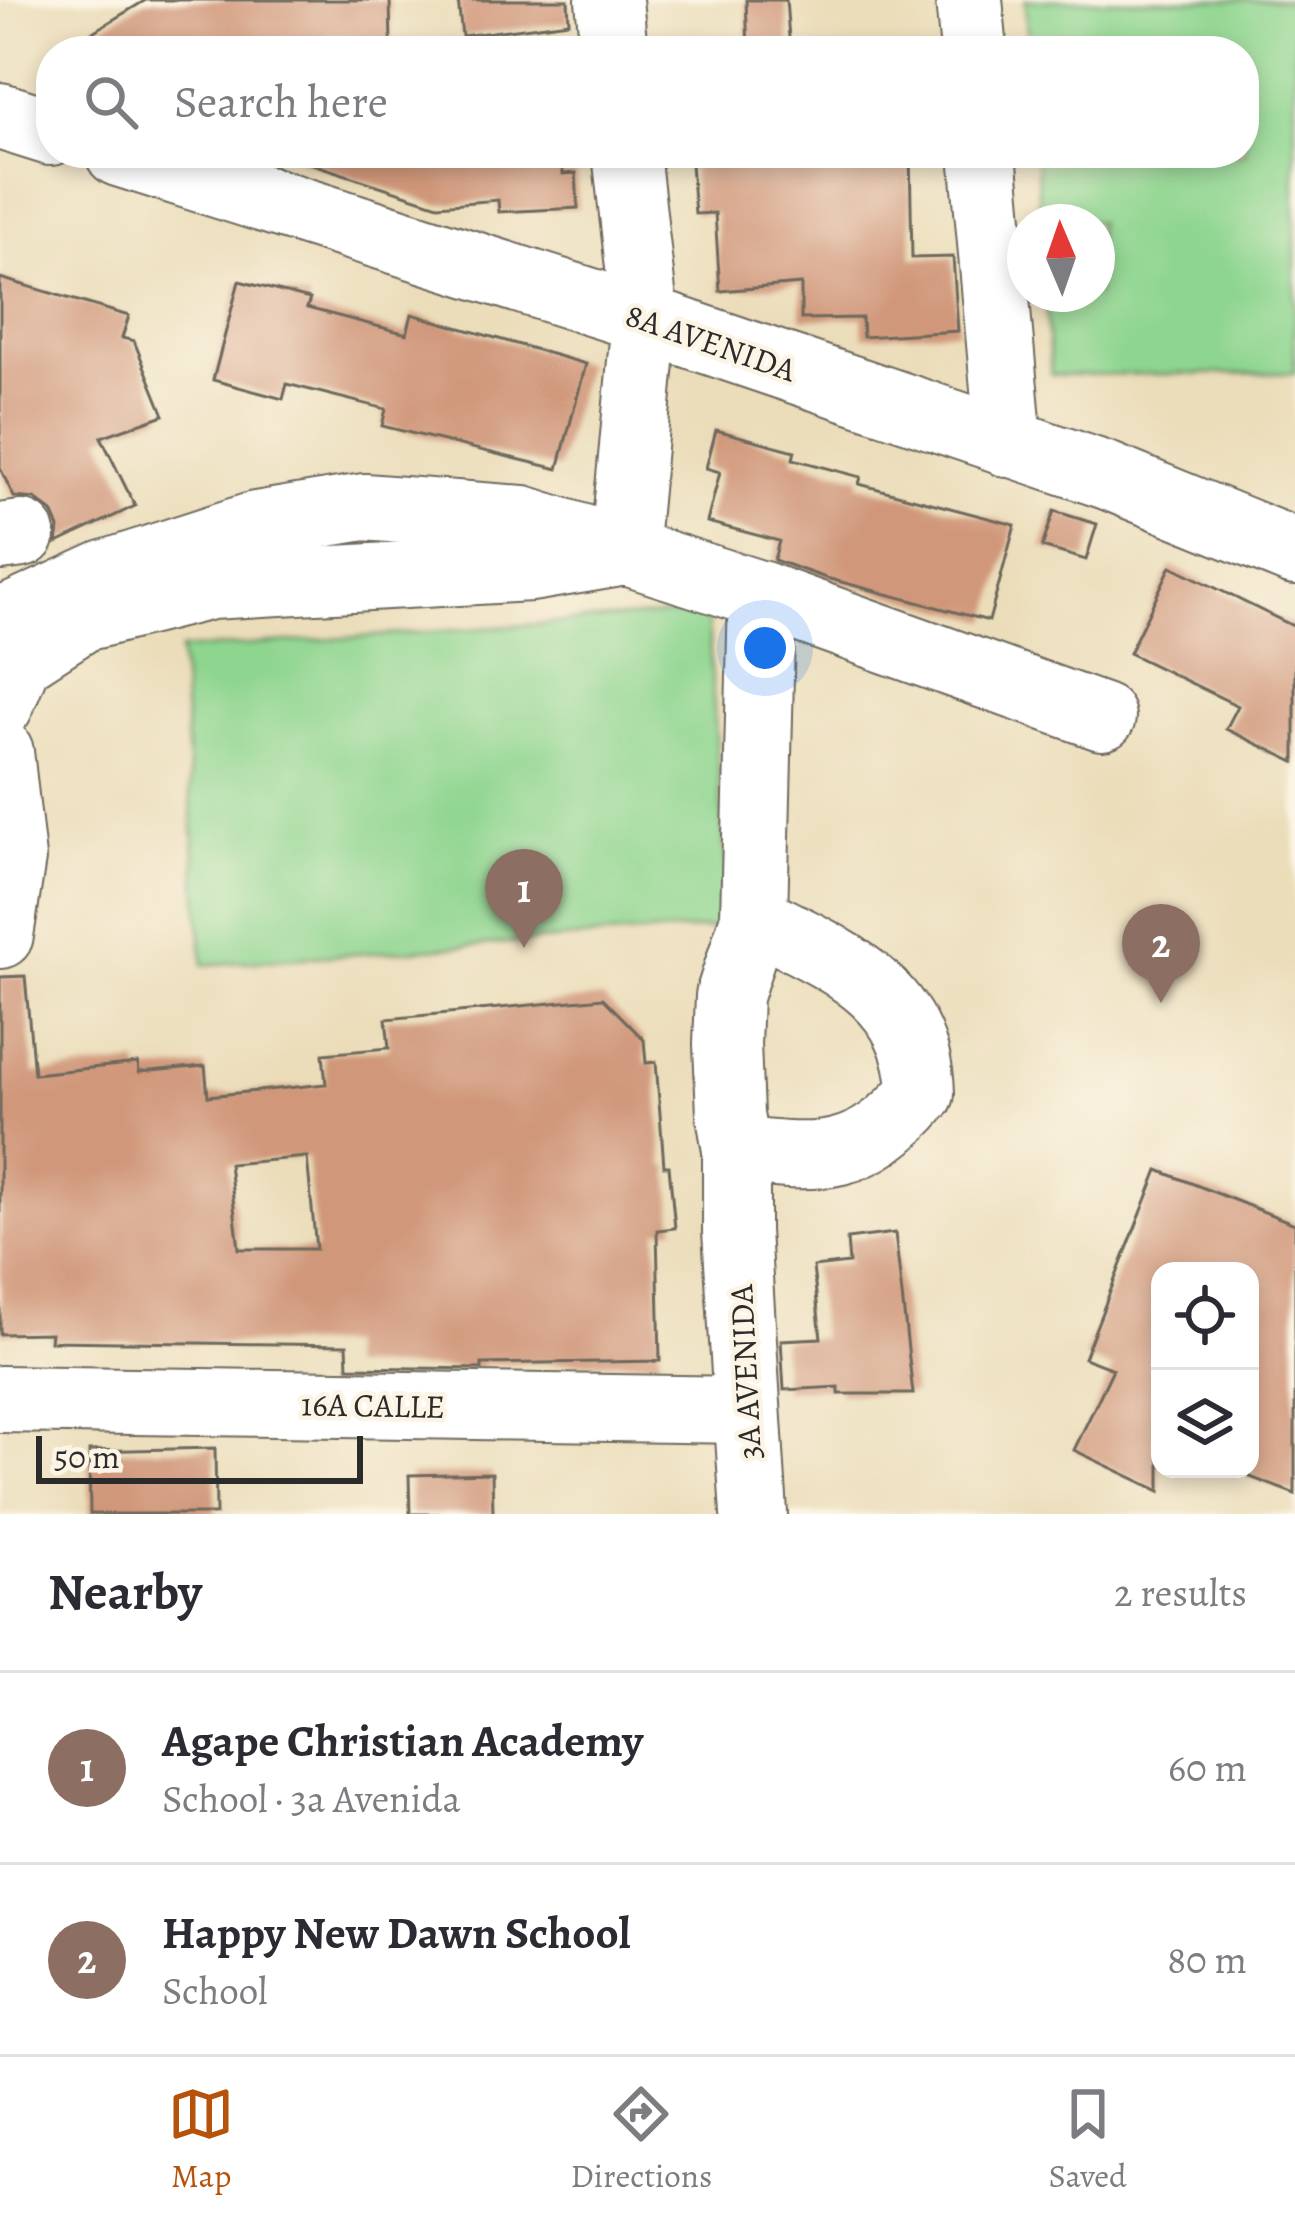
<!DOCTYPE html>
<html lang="en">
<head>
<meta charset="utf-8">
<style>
  body { margin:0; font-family:Alegreya,serif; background:#f7f7f7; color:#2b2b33 }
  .controls { position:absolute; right:36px; bottom:36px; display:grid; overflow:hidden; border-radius:24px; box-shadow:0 6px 18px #0003 }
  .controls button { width:108px; height:108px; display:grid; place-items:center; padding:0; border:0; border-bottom:3px solid #e1e1e2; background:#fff; color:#2b2b33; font:60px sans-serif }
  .compass { position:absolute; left:1007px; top:204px; width:108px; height:108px; border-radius:50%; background:#fff; box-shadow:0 6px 18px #0003; rotate:358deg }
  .scale { position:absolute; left:36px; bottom:30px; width:327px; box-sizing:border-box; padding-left:12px; border:6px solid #2b2b2b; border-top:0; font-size:33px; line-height:42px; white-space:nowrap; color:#2b2b2b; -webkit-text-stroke:9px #fcf5e5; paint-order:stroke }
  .you { position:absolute; left:765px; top:648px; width:42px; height:42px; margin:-30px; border:9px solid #fff; border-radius:50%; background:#1a73e8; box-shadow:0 0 0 18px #1a73e833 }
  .badge { display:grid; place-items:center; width:78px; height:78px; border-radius:50%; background:#b45309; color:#fff; font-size:39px; font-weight:700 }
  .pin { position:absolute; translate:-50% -99px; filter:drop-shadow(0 3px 6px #0008) }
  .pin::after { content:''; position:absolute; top:63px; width:42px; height:36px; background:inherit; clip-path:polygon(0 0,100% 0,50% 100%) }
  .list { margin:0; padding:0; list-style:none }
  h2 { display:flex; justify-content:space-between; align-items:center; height:156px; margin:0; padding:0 48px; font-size:51px }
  h2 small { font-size:39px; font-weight:400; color:#7c7c81 }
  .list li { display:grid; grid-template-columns:78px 1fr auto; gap:36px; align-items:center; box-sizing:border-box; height:192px; padding:0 48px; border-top:3px solid #e1e1e2 }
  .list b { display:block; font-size:45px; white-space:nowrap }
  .list p { margin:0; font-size:39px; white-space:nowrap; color:#7c7c81 }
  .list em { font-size:39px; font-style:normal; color:#7c7c81 }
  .icon { flex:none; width:66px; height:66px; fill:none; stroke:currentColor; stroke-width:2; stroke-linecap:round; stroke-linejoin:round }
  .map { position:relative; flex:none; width:1295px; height:1514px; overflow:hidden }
  .search { position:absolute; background:#fff; box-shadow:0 6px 18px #0003; left:36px; right:36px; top:36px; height:132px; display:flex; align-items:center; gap:30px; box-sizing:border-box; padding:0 42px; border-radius:48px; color:#7c7c81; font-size:45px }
  .sheet { height:540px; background:#fff }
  nav { display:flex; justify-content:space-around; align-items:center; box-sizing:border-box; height:168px; border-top:3px solid #e1e1e2; background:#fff; font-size:33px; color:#7c7c81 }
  nav a { display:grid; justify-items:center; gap:6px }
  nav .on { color:#b45309 }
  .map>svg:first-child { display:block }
  .green { fill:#8ed58f; stroke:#5c805d; stroke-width:3 }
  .building { fill:#d0977a; fill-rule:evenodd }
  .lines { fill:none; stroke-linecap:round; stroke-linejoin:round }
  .minor-casing { stroke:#6e695d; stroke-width:70 }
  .minor { stroke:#fff; stroke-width:66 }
  .labels { text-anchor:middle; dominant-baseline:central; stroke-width:9; stroke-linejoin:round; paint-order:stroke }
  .street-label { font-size:33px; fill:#2b2b2b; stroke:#fcf5e5 }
</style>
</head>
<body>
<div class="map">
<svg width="1295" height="1514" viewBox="0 0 1295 1514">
  <rect width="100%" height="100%" fill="#fcf5e5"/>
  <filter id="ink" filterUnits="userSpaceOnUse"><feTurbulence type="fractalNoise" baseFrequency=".00833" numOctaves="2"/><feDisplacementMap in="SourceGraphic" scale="24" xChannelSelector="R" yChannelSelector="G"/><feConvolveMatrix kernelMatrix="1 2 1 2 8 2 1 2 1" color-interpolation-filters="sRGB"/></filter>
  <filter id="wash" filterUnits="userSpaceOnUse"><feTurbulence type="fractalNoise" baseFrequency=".004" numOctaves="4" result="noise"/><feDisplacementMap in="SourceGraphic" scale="48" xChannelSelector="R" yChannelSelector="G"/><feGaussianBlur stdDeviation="2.7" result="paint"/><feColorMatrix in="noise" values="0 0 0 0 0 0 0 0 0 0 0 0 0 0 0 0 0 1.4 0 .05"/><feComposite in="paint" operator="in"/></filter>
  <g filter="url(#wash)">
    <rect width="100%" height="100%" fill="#ebddba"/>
    <!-- green -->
    <g class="green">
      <path d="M1025 0H1295V373L1051 375 1045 294H1097V222H1040L1036 153H1244V51H1028Z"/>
      <path d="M707 612 730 927 203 965 180 650Z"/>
    </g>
    <g id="blocks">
      <!-- building -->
      <g class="building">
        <path d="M146 0H390L391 46 355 51H61Z"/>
        <path d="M458 0H568L569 22 462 36Z"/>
        <path d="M746 0H786L790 51H748Z"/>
        <path d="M301 153 562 156 563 174 576 173 578 208 499 212 498 200 438 205 300 160Z"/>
        <path d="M752 153H910L912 258 953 257 958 331 863 337 862 318 801 319V284L720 291 715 213 695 214 691 164 752 159Z"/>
        <path d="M0 278 129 316 122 338 134 341 164 415 101 437 135 506 57 543 59 528 52 512 35 499 14 497 0 468Z"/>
        <path d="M239 281 310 299 307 308 407 334 412 314 586 364 558 469 382 426 386 409 287 384 283 399 213 380Z"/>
        <path d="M716 430 795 451 793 459 861 477 859 484 1015 525 989 621 826 578 774 560 779 541 707 522 720 472 706 468Z"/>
        <path d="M1054 511 1097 524 1086 560 1042 547Z"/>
        <path d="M1171 566 1295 627V762L1226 729 1238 706 1129 653Z"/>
        <path d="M25 976 34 1074 138 1063 139 1072 205 1066 208 1096 326 1084 323 1054 389 1048 386 1019 603 998 644 1040 646 1063 656 1062 664 1166H669L675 1228 657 1230 660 1361 482 1364V1369L348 1367 347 1345 50 1341 51 1333 0 1334V977ZM307 1157 316 1249H239L229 1164Z"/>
        <path d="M1158 1170 1295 1224V1494L1250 1477V1271H1160V1491L1074 1450 1113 1369 1084 1358Z"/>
        <path d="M895 1233 913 1394H839V1387L784 1390 781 1340 821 1338 813 1267 849 1263 847 1239Z"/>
        <path d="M215 1448 216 1514H90L89 1451Z"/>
        <path d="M492 1473 493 1514H410L409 1475Z"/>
      </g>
    </g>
  </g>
  <g filter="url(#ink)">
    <use href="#blocks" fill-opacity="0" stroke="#6e695d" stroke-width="3"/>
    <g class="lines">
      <!-- minor casing -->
      <g class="minor-casing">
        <g id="minor">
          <path d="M609 0 614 51"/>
          <path d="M969 0 974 51"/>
          <path d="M0 116 51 132"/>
          <path d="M119 153 645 319 1108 476 1295 552"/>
          <path d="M983 153 1009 444"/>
          <path d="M0 537 22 534"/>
          <path d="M623 553 645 319 626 153"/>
          <path d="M0 622 105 574 256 525 364 507 523 519 762 595 1102 717"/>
          <path d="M0 705 18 660 83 618 210 586 531 568 614 554"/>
          <path d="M0 752 12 858 0 935"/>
          <path d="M736 1150C821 1160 862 1163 921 1093 918 990 834 959 754 918"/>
          <path d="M0 1399 746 1410"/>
          <path d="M754 1514 736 1231V1150L730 1115 727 1044 729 996 754 918 762 595"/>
        </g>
      </g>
      <!-- minor -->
      <use href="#minor" class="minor"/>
    </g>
  </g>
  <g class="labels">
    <!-- street labels -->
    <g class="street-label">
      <text transform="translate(711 342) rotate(19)">8A AVENIDA</text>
      <text transform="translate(745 1372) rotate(-93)">3A AVENIDA</text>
      <text transform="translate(373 1405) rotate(1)">16A CALLE</text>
    </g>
  </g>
</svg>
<div class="controls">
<button><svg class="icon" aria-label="locate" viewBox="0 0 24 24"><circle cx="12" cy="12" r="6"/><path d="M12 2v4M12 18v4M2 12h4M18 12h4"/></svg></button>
<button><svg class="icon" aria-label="layers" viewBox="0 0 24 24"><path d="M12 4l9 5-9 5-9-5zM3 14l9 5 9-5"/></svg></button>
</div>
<svg class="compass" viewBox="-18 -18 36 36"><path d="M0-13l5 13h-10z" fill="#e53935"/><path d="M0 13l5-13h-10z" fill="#7c7c81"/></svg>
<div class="scale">50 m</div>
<div class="you"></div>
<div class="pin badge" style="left:524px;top:948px;background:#8d6e63">1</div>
<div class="pin badge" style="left:1161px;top:1003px;background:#8d6e63">2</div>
<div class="search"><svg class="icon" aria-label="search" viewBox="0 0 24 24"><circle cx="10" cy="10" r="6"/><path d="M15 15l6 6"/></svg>Search here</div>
</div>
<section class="sheet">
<h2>Nearby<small>2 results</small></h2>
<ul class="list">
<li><span class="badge" style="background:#8d6e63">1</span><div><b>Agape Christian Academy</b><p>School · 3a Avenida</p></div><em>60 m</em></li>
<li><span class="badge" style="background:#8d6e63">2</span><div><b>Happy New Dawn School</b><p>School</p></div><em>80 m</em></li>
</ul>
</section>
<nav>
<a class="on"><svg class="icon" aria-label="map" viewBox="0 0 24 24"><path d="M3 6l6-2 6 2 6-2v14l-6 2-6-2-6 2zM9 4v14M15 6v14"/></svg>Map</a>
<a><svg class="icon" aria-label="directions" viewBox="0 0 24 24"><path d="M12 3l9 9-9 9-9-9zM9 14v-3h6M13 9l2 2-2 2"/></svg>Directions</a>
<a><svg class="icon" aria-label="saved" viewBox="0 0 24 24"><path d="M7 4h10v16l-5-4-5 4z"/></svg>Saved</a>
</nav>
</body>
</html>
